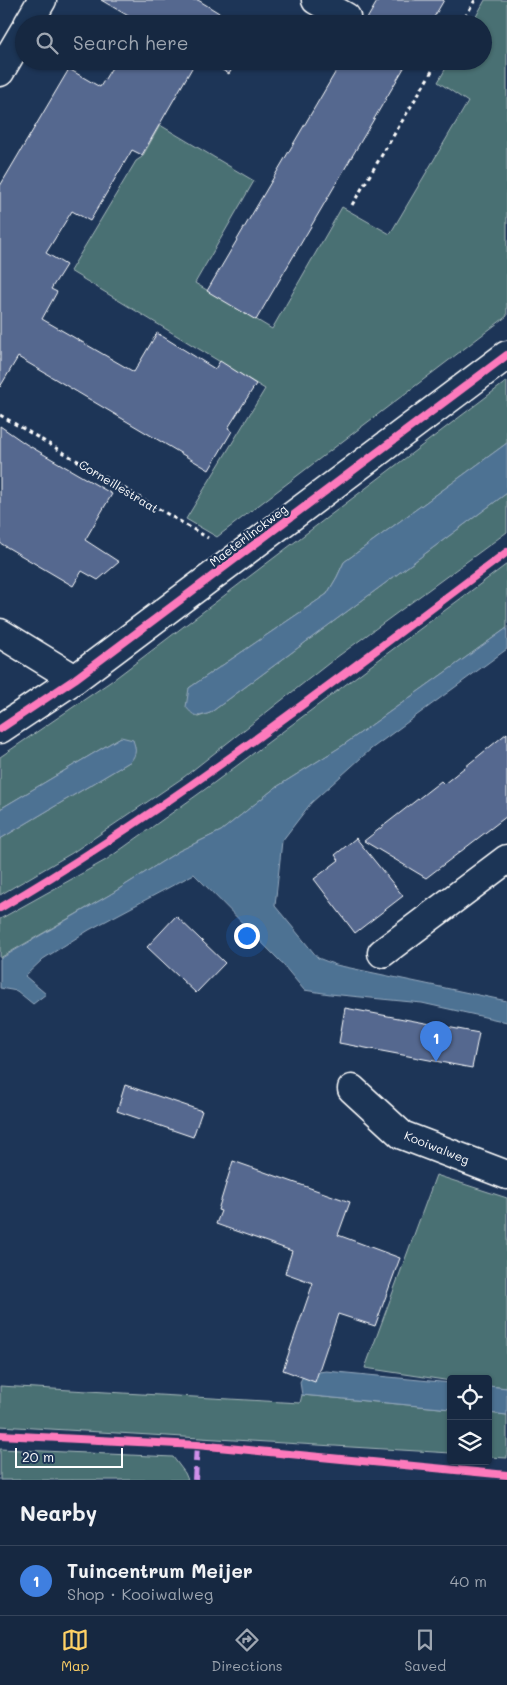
<!DOCTYPE html>
<html lang="en">
<head>
<meta charset="utf-8">
<style>
  body { margin:0; font-family:Mali,sans-serif; background:#23344c; color:#f1f3f6 }
  .controls { position:absolute; right:15px; bottom:15px; display:grid; overflow:hidden; border-radius:5px; box-shadow:0 1px 4px #0004 }
  .controls button { width:45px; height:45px; display:grid; place-items:center; padding:0; border:0; border-bottom:1px solid #35445a; background:#162841; color:#f1f3f6; font:25px sans-serif }
  .scale { position:absolute; left:15px; bottom:12px; width:108px; box-sizing:border-box; padding-left:5px; border:2px solid #fff; border-top:0; font-size:14px; line-height:18px; white-space:nowrap; color:#fff; -webkit-text-stroke:4px #1d3557; paint-order:stroke }
  .you { position:absolute; left:246px; top:935px; width:18px; height:18px; margin:-12px; border:4px solid #fff; border-radius:50%; background:#1a73e8; box-shadow:0 0 0 8px #1a73e833 }
  .badge { display:grid; place-items:center; width:32px; height:32px; border-radius:50%; background:#ffd166; color:#fff; font-size:16px; font-weight:700 }
  .pin { position:absolute; translate:-50% -41px; filter:drop-shadow(0 1px 2px #0008) }
  .pin::after { content:''; position:absolute; top:26px; width:18px; height:15px; background:inherit; clip-path:polygon(0 0,100% 0,50% 100%) }
  .list { margin:0; padding:0; list-style:none }
  h2 { display:flex; justify-content:space-between; align-items:center; height:65px; margin:0; padding:0 20px; font-size:21px }
  h2 small { font-size:16px; font-weight:400; color:#9ea6b1 }
  .list li { display:grid; grid-template-columns:32px 1fr auto; gap:15px; align-items:center; box-sizing:border-box; height:70px; padding:0 20px; border-top:1px solid #35445a }
  .list b { display:block; font-size:19px; white-space:nowrap }
  .list p { margin:0; font-size:16px; white-space:nowrap; color:#9ea6b1 }
  .list em { font-size:16px; font-style:normal; color:#9ea6b1 }
  .icon { flex:none; width:28px; height:28px; fill:none; stroke:currentColor; stroke-width:2; stroke-linecap:round; stroke-linejoin:round }
  .map { position:relative; flex:none; width:507px; height:1480px; overflow:hidden }
  .search { position:absolute; background:#162841; box-shadow:0 1px 4px #0004; left:15px; right:15px; top:15px; height:55px; display:flex; align-items:center; gap:12px; box-sizing:border-box; padding:0 18px; border-radius:28px; color:#9ea6b1; font-size:19px }
  .sheet { height:135px; background:#162841 }
  nav { display:flex; justify-content:space-around; align-items:center; box-sizing:border-box; height:70px; border-top:1px solid #35445a; background:#162841; font-size:14px; color:#9ea6b1 }
  nav a { display:grid; justify-items:center; gap:2px }
  nav .on { color:#ffd166 }
  .map>svg:first-child { display:block }
  .green { fill:#4a6f73; stroke:#a4b7b9 }
  .water { fill:#4e7293; stroke:#95aabe }
  .building { fill:#55688f; stroke:#fff }
  .lines { fill:none; stroke-linecap:round; stroke-linejoin:round }
  .street-casing { stroke:#fff; stroke-width:31 }
  .secondary-casing { stroke:#fff; stroke-width:31 }
  .path { stroke:#fff; stroke-width:3; stroke-dasharray:4 4; stroke-linecap:butt }
  .street { stroke:#1d3557; stroke-width:28 }
  .secondary { stroke:#1d3557; stroke-width:28 }
  .quiet { stroke:#ce8fe9; stroke-width:6; stroke-dasharray:12 6; stroke-linecap:butt }
  .cycleway-casing { stroke:#1d3557; stroke-width:11 }
  .cycleway { stroke:#fd7abc; stroke-width:8 }
  .labels { text-anchor:middle; dominant-baseline:central; stroke-width:4.5; stroke-linejoin:round; paint-order:stroke }
  .street-label { font-size:12px; fill:#fff; stroke:#1d3557 }
</style>
</head>
<body>
<div class="map">
<svg width="507" height="1480" viewBox="0 0 507 1480">
  <rect width="100%" height="100%" fill="#1d3557"/>
  <filter id="ink" filterUnits="userSpaceOnUse"><feTurbulence type="fractalNoise" baseFrequency=".02" numOctaves="2"/><feDisplacementMap in="SourceGraphic" scale="10" xChannelSelector="R" yChannelSelector="G"/><feConvolveMatrix kernelMatrix="1 2 1 2 8 2 1 2 1" color-interpolation-filters="sRGB"/></filter>
  <g filter="url(#ink)">
    <!-- green -->
    <g class="green">
      <path d="M485 0H507V316L217 537 186 519 265 389 70 271 136 161 142 157 160 125 254 181 195 283 272 329 342 207 390 234 468 102 438 82 450 61H483V24H472Z"/>
      <path d="M507 381V443L344 562 337 577 327 594 189 688 198 717 210 713 507 493V532L333 660 184 777 72 853 0 895V839L131 761 121 737 0 809V757L113 680Z"/>
      <path d="M507 564V628L342 746 275 788 221 831 179 851 111 894 0 958V919L106 860 211 785Z"/>
      <path d="M436 1175 507 1198V1388L488 1386V1379H451V1381L365 1368Z"/>
      <path d="M0 1386 300 1403 302 1395 451 1409V1453L0 1426Z"/>
      <path d="M488 1413 507 1415V1458L488 1457Z"/>
      <path d="M0 1449 173 1457 185 1473 188 1480H0Z"/>
    </g>
    <!-- water -->
    <g class="water">
      <path d="M507 443V493L210 713C197 717 195 718 186 707L189 688 327 594 337 577 344 562Z"/>
      <path d="M507 628V649L371 749 311 803 282 841 275 906 318 958 336 965 507 1001V1022L422 1003 330 994 304 990 280 961 194 874 89 930 43 959 25 976 46 994 33 1004 17 991 0 988V959L111 894 179 851 221 831 275 788 342 746Z"/>
      <path d="M121 737 133 740C136 749 137 753 131 761L0 839V809Z"/>
      <path d="M326 1371 451 1383V1409L302 1395 300 1382 304 1374Z"/>
      <path d="M488 1386 507 1388V1415L488 1413Z"/>
    </g>
    <!-- building -->
    <g class="building">
      <path d="M101 0H198L237 24H142Z"/>
      <path d="M378 0H444L430 24H364Z"/>
      <path d="M116 61H196L142 155 132 150 90 221 72 211 46 253 66 265 51 289 57 292 42 319 134 372 157 333 215 369 220 361 256 384 228 428 232 431 209 470 18 357 0 387V186L69 69 100 87Z"/>
      <path d="M207 61H237L229 74Z"/>
      <path d="M342 61H408L256 320 207 291Z"/>
      <path d="M0 426 26 444 112 494 85 540 119 562 98 580 82 571 73 586 0 543Z"/>
      <path d="M507 733V816L426 878 364 841 441 781 444 784Z"/>
      <path d="M356 838 403 896 355 933 314 879 339 860 335 855Z"/>
      <path d="M176 916 225 963 196 993 147 947Z"/>
      <path d="M345 1008 479 1033 472 1068 339 1043Z"/>
      <path d="M125 1085 202 1111 193 1137 117 1111Z"/>
      <path d="M233 1161 350 1202 338 1235 400 1258 375 1326 338 1314 315 1382 283 1370 313 1283 285 1273 292 1251 216 1224 221 1211 218 1210Z"/>
    </g>
    <g class="lines">
      <!-- street casing -->
      <g class="street-casing">
        <g id="street">
          <path d="M316 0 346 17"/>
          <path d="M28 24 42 0"/>
          <path d="M0 72 24 31"/>
          <path d="M0 633 75 679"/>
          <path d="M382 953 507 859"/>
          <path d="M352 1089 402 1135 507 1175"/>
        </g>
      </g>
      <!-- secondary casing -->
      <g class="secondary-casing">
        <path id="secondary" d="M0 729 75 679 507 355"/>
      </g>
      <!-- path -->
      <g class="path">
        <path d="M461 24 475 0"/>
        <path d="M352 205 438 61"/>
        <path d="M0 415 208 538"/>
      </g>
      <!-- street -->
      <use href="#street" class="street"/>
      <!-- secondary -->
      <use href="#secondary" class="secondary"/>
      <!-- quiet -->
      <path class="quiet" d="M195 1480 197 1445"/>
      <!-- cycleway casing -->
      <g class="cycleway-casing">
        <g id="cycleway">
          <path d="M0 729 75 679 507 355"/>
          <path d="M0 908C178 804 342 675 507 552"/>
          <path d="M0 1435 197 1445 507 1475"/>
        </g>
      </g>
      <!-- cycleway -->
      <use href="#cycleway" class="cycleway"/>
    </g>
  </g>
  <g class="labels">
    <!-- street labels -->
    <g class="street-label">
      <text transform="translate(119 486) rotate(31)">Corneillestraat</text>
      <text transform="translate(248 535) rotate(-37)">Maeterlinckweg</text>
      <text transform="translate(437 1147) rotate(22)">Kooiwalweg</text>
    </g>
  </g>
</svg>
<div class="controls">
<button><svg class="icon" aria-label="locate" viewBox="0 0 24 24"><circle cx="12" cy="12" r="6"/><path d="M12 2v4M12 18v4M2 12h4M18 12h4"/></svg></button>
<button><svg class="icon" aria-label="layers" viewBox="0 0 24 24"><path d="M12 4l9 5-9 5-9-5zM3 14l9 5 9-5"/></svg></button>
</div>
<div class="scale">20 m</div>
<div class="you"></div>
<div class="pin badge" style="left:436px;top:1062px;background:#3f7fe0">1</div>
<div class="search"><svg class="icon" aria-label="search" viewBox="0 0 24 24"><circle cx="10" cy="10" r="6"/><path d="M15 15l6 6"/></svg>Search here</div>
</div>
<section class="sheet">
<h2>Nearby<small></small></h2>
<ul class="list">
<li><span class="badge" style="background:#3f7fe0">1</span><div><b>Tuincentrum Meijer</b><p>Shop · Kooiwalweg</p></div><em>40 m</em></li>
</ul>
</section>
<nav>
<a class="on"><svg class="icon" aria-label="map" viewBox="0 0 24 24"><path d="M3 6l6-2 6 2 6-2v14l-6 2-6-2-6 2zM9 4v14M15 6v14"/></svg>Map</a>
<a><svg class="icon" aria-label="directions" viewBox="0 0 24 24"><path d="M12 3l9 9-9 9-9-9zM9 14v-3h6M13 9l2 2-2 2"/></svg>Directions</a>
<a><svg class="icon" aria-label="saved" viewBox="0 0 24 24"><path d="M7 4h10v16l-5-4-5 4z"/></svg>Saved</a>
</nav>
</body>
</html>
